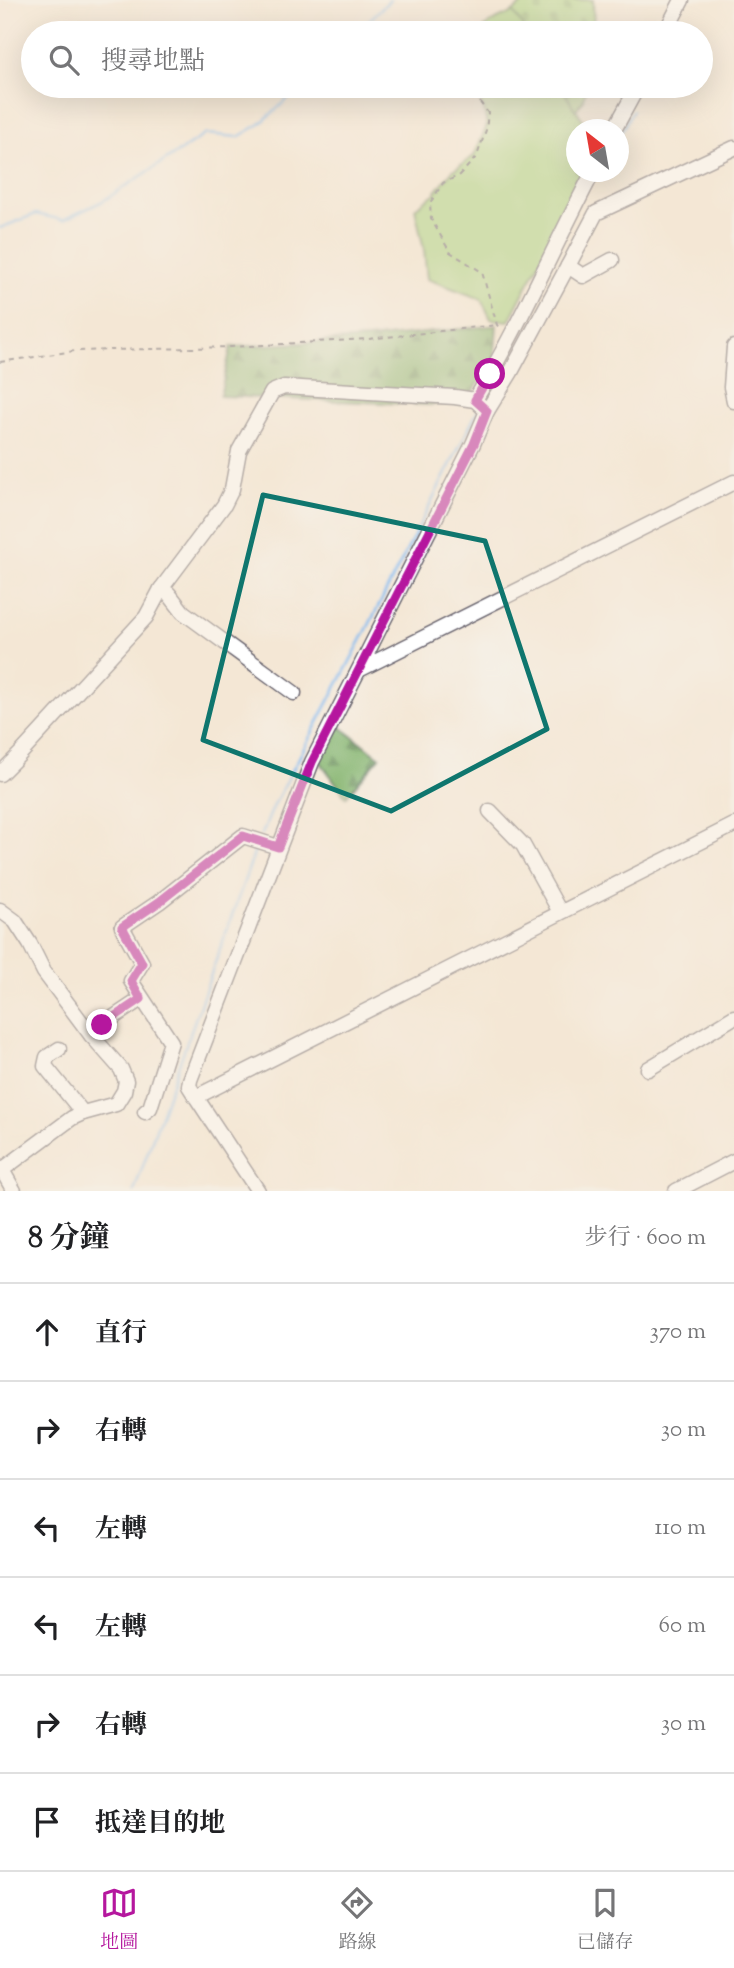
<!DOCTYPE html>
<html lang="zh-TW">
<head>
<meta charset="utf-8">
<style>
  body { margin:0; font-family:"Sorts Mill Goudy","Noto Serif TC",serif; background:#f6f6f6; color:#202124 }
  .compass { position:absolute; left:566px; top:119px; width:63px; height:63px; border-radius:50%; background:#fff; box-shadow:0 7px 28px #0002; rotate:329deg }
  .stop { position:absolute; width:21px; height:21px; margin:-16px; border:5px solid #b5179e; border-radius:50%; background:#fff }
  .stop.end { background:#b5179e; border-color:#fff; box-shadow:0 2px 7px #0008 }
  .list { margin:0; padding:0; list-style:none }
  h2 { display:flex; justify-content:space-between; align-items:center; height:91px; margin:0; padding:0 28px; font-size:30px }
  h2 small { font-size:23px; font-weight:400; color:#757577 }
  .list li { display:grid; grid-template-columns:46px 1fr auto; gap:21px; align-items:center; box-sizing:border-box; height:98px; padding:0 28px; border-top:2px solid #e0e0e0 }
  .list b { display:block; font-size:26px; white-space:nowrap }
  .list em { font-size:23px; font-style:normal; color:#757577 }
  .icon { flex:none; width:38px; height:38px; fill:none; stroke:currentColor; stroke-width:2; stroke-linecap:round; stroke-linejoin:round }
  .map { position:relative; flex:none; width:734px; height:1191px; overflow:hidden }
  .search { position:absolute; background:#fff; box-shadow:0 7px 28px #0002; left:21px; right:21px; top:21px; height:77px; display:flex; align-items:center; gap:18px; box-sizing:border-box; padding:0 24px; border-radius:38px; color:#757577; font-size:26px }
  .sheet { height:679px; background:#fff }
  nav { display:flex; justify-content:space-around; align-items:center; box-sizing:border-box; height:98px; border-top:2px solid #e0e0e0; background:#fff; font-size:19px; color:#757577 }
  nav a { display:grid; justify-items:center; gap:4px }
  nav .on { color:#b5179e }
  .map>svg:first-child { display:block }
  .green { fill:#a6d27e; stroke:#647a5c; stroke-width:2 }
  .forest { fill:url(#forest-firs); stroke:#536b54; stroke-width:2 }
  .cemetery { fill:url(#cemetery-stones); stroke:#647a5c; stroke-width:2 }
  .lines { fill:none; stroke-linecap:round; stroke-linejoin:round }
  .stream { stroke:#7db9f0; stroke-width:2.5 }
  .minor-casing { stroke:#6c6771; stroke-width:17 }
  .path { stroke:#6c6771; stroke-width:2; stroke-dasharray:5 5; stroke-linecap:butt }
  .minor { stroke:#fff; stroke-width:14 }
  .route { stroke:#b5179e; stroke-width:9 }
  .marked { fill:none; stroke:#0f766e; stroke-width:5; stroke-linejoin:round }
</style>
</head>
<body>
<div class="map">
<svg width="734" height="1191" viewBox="0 0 734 1191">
  <defs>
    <pattern id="forest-firs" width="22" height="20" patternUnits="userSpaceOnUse" patternTransform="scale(1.75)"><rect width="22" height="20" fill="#84b46d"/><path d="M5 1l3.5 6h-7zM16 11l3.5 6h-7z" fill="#6c925b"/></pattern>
    <pattern id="cemetery-stones" width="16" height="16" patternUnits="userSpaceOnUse" patternTransform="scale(1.75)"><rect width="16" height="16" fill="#a6d27e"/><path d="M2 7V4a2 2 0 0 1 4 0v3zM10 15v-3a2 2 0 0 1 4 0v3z" fill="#8fb46e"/></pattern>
  </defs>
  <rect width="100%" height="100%" fill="#f6f6f2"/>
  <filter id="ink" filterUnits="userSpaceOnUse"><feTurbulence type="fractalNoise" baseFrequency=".0143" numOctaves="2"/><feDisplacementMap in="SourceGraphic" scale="14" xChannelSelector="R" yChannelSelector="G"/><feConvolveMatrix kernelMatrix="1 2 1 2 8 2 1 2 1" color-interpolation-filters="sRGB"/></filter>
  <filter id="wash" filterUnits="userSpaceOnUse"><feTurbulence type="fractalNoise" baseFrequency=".00686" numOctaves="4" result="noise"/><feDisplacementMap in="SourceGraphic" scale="28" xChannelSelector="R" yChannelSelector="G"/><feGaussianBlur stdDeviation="1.57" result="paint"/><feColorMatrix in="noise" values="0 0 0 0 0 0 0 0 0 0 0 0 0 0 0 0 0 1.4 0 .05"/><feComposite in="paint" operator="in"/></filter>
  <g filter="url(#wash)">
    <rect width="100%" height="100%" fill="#f4e7d5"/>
    <!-- green -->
    <g class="green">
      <path d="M513 12 528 33H480L489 23Z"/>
      <path d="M472 86H560L589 129 576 130V172H586L509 321 491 319 481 299 427 279 424 250 415 208 434 194 452 171 474 156 487 126 484 109Z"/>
    </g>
    <!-- forest -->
    <g class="forest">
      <path d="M497 325 494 363 464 403 430 405 220 396 231 347 368 339Z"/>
      <path d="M339 726 380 757 346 797 319 760Z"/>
    </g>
    <!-- cemetery -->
    <g class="cemetery">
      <path d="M526 0H593L594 33H528L513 12Z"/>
      <path d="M561 86H587L582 103 575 110Z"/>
    </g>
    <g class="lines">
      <!-- stream -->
      <g class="stream">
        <path d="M356 33 390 0"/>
        <path d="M618 138 633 110"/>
        <path d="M0 228 36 214 63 220 103 201 206 134 238 137 260 124 302 86"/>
        <path d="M262 834 274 805 365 633 478 410"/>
        <path d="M134 1191 256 848"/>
      </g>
    </g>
  </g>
  <g filter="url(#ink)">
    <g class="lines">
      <!-- minor casing -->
      <g class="minor-casing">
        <g id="minor">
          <path d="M665 33 682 0"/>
          <path d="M614 130 638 86"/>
          <path d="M612 260 583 276 568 266 596 213 734 148"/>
          <path d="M734 347 731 387 734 401"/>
          <path d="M475 400C519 327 553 248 593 172"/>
          <path d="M361 669 734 482"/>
          <path d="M294 693 183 612 169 594 161 589 224 505 232 489 239 451 272 392 284 387 455 397 475 400 487 411"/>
          <path d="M0 774 20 754 146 617 161 589"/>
          <path d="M490 811 523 845 560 912"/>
          <path d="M0 910 15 921 30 944 44 972 91 1035 121 1069 126 1081 124 1091 116 1104 83 1113 72 1118 2 1170 14 1191"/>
          <path d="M91 1035 102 1025 141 999"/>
          <path d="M59 1049 47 1057 45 1066 83 1113"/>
          <path d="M648 1069 734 1017"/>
          <path d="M196 1097 734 825"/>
          <path d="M145 1112 150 1108 171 1042 131 981 142 963 122 927 159 902 243 836 278 847"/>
          <path d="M258 1191 196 1097 189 1086 190 1080 312 762 473 444 487 411 511 372 568 266"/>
          <path d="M676 1191 734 1161"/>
        </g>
      </g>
      <!-- path -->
      <g class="path">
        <path d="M445 27 446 33"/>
        <path d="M468 86 488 113 486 130 477 156 460 175 443 183 430 203 431 219 450 252 482 272 497 325 501 330"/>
        <path d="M0 362 75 351 231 347 368 339 497 325"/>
      </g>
      <!-- minor -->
      <use href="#minor" class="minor"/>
    </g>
  </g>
  <g class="lines" filter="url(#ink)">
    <!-- route -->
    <path class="route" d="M102 1025 141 999 131 981 142 963 122 927 159 902 243 836 278 847 312 762 474 444 487 411 475 400 490 374"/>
  </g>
  <!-- marked area -->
  <path d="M0 0H734V1191H0ZM263 495 485 541 547 729 391 811 203 740Z" fill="#f4e7d5" fill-opacity=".55" fill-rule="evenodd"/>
  <path class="marked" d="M263 495 485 541 547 729 391 811 203 740Z"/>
</svg>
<svg class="compass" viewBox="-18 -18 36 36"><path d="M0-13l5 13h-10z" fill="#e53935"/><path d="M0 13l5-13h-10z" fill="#757577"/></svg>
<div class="stop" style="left:490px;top:374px"></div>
<div class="stop end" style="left:102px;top:1025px"></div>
<div class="search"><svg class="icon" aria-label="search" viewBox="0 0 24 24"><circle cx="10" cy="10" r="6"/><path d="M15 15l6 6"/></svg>搜尋地點</div>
</div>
<section class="sheet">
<h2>8 分鐘<small>步行 · 600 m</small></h2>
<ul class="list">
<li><svg class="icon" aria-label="ahead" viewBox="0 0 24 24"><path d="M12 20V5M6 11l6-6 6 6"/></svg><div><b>直行</b></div><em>370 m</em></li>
<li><svg class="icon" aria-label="right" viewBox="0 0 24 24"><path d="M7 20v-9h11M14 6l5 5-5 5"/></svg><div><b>右轉</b></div><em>30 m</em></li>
<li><svg class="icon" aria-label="left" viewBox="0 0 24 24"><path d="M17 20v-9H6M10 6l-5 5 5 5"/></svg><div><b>左轉</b></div><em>110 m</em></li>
<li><svg class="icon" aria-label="left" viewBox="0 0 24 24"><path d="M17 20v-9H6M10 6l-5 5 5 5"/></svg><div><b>左轉</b></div><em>60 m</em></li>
<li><svg class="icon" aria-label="right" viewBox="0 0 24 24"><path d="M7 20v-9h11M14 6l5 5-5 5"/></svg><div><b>右轉</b></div><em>30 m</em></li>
<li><svg class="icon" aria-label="arrive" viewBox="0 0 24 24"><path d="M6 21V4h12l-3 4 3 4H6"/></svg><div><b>抵達目的地</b></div></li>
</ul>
</section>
<nav>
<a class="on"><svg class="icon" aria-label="map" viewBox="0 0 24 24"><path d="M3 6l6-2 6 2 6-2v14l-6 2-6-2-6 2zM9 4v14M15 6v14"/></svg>地圖</a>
<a><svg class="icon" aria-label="directions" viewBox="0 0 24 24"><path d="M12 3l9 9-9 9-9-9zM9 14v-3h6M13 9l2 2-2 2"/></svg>路線</a>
<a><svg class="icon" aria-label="saved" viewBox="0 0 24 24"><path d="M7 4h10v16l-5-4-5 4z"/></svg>已儲存</a>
</nav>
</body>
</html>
